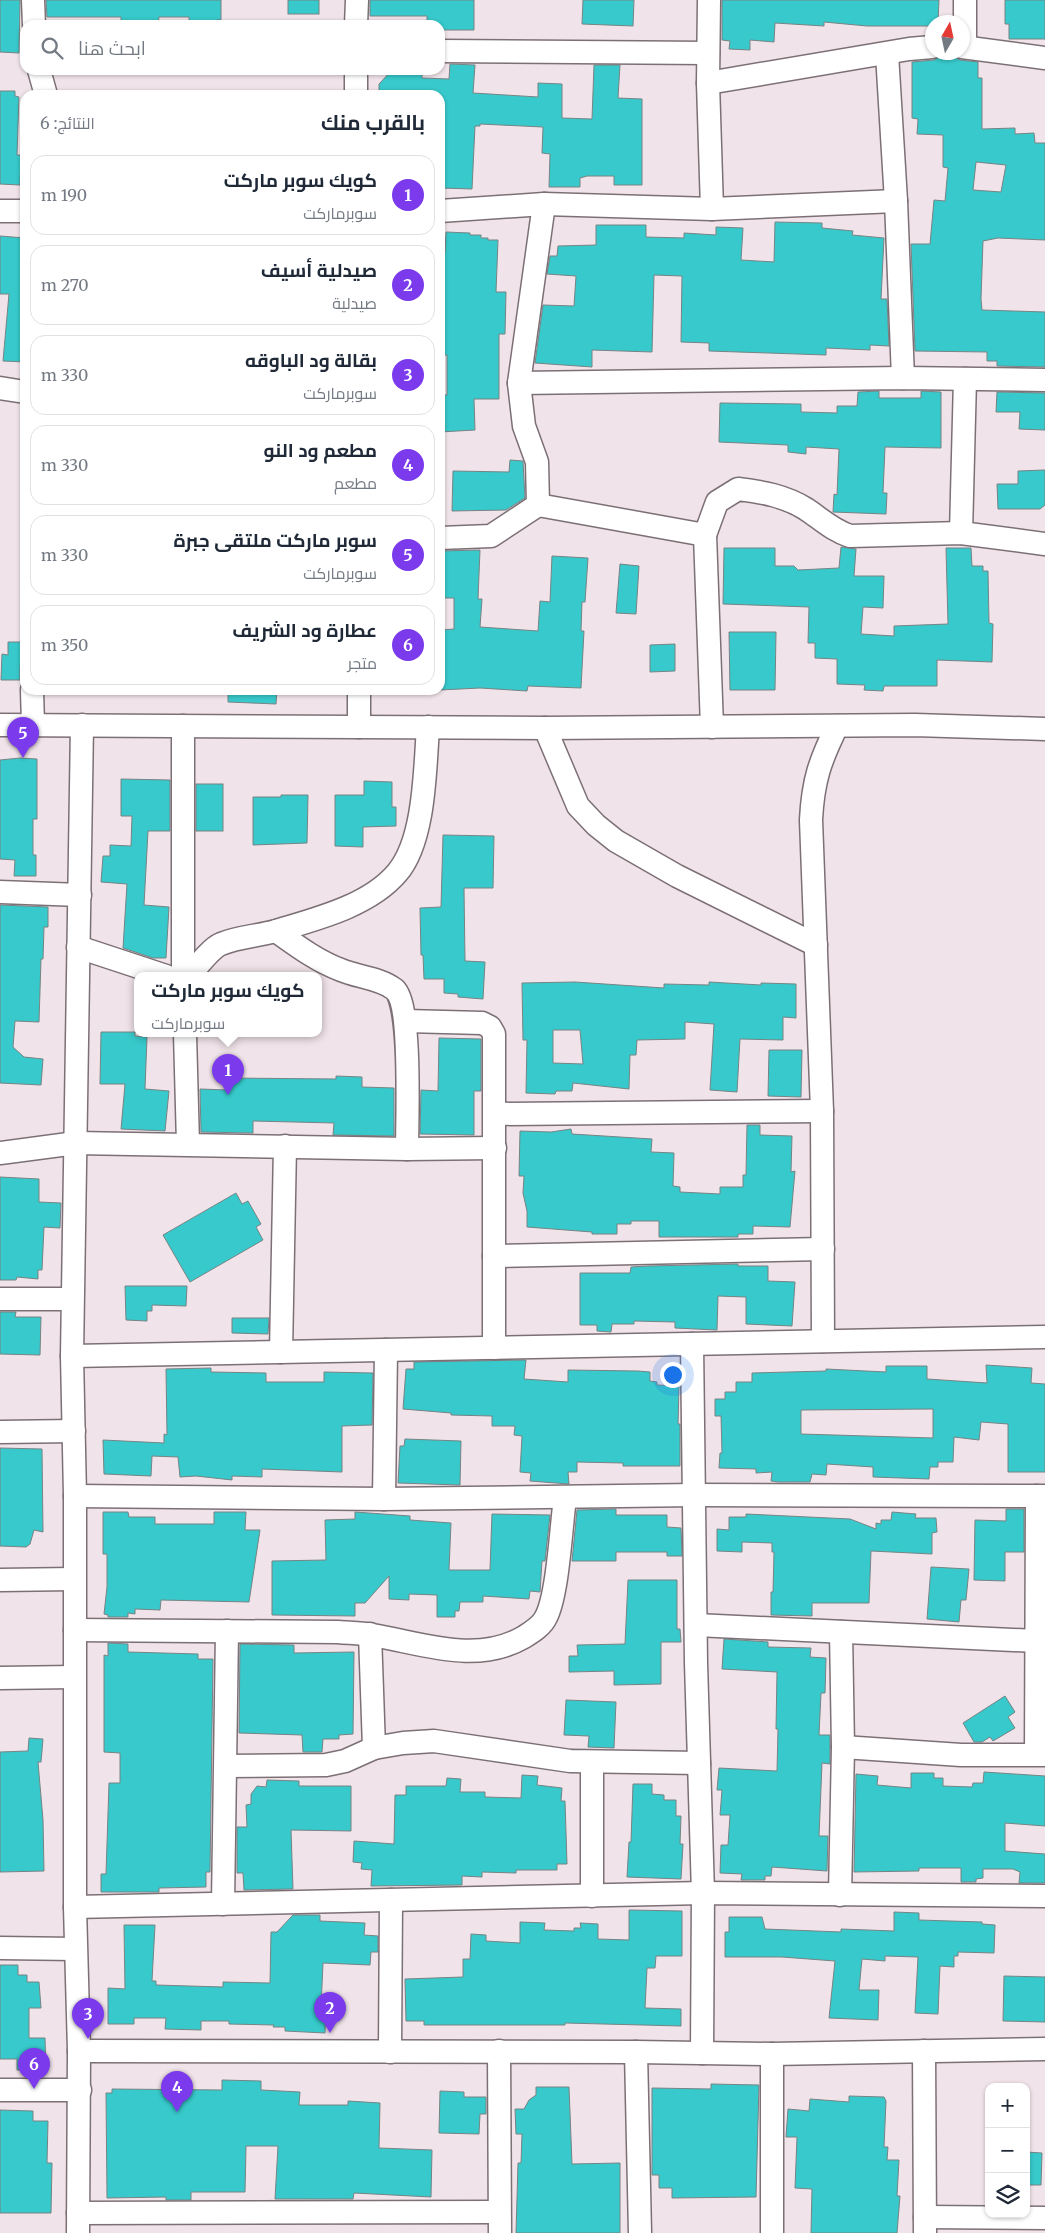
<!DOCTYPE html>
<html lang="ar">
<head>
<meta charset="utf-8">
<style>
  body { margin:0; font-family:Merriweather,Cairo,serif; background:#f2f2f3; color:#1f2937; direction:rtl }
  .controls { position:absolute; right:15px; bottom:15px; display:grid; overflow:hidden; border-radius:10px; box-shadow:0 1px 4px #0004 }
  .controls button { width:45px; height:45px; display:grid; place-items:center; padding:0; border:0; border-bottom:1px solid #e0e1e3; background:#fff; color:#1f2937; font:25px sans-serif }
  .compass { position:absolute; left:925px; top:15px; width:45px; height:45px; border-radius:50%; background:#fff; box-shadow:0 1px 4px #0004; rotate:9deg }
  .you { position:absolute; left:672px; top:1374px; width:18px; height:18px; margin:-12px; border:4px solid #fff; border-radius:50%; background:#1a73e8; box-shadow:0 0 0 8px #1a73e833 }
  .badge { display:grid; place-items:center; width:32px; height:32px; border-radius:50%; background:#7c3aed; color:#fff; font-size:16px; font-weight:700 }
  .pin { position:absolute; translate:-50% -41px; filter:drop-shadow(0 1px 2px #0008) }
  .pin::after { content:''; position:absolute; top:26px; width:18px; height:15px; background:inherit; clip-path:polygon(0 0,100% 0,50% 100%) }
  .popup { position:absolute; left:134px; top:972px; width:188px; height:65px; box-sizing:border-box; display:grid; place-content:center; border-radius:10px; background:#fff; filter:drop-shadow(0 1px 4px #0005); font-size:16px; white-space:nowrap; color:#747a83 }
  .popup b { font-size:19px; color:#1f2937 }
  .popup::after { content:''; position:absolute; left:50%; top:100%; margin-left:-10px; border:10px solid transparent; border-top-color:#fff }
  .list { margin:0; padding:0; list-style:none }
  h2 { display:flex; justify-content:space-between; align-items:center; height:65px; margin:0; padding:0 20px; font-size:21px }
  h2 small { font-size:16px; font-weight:400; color:#747a83 }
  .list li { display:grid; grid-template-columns:32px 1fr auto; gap:15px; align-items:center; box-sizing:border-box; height:80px; margin:0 10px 10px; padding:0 10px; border:1px solid #e0e1e3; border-radius:15px }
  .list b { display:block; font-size:19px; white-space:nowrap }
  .list p { margin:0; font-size:16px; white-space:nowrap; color:#747a83 }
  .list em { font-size:16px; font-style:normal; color:#747a83 }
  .icon { flex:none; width:28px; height:28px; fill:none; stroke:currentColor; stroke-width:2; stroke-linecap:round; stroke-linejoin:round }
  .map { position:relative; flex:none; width:1045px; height:2233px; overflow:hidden; direction:ltr }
  .search { position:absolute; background:#fff; box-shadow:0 1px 4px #0004; left:20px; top:20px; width:425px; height:55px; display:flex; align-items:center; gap:12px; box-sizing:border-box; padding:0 18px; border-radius:15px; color:#747a83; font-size:19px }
  .panel { position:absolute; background:#fff; box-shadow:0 1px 4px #0004; left:20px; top:90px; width:425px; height:605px; border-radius:15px; direction:rtl }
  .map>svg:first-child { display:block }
  .building { fill:#37c9cb; stroke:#768484; fill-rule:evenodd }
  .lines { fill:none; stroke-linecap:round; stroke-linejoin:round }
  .minor-casing { stroke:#7c7076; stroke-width:25 }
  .minor { stroke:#fff; stroke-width:22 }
</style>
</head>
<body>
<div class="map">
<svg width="1045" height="2233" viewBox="0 0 1045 2233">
  <rect width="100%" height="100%" fill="#f0e3e9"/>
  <!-- building -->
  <g class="building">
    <path d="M0 0H20L19 53 0 52Z"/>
    <path d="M46 0H221V20H217V25H189V17H159L158 25H121V17H47Z"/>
    <rect x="288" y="0" width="31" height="14"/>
    <path d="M370 0H474V30H440V25H427V16H370Z"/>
    <path d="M583 0H634L633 26 582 24Z"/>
    <path d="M722 0H939L938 22H932V26H867L824 22V26L775 23 774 42 750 40V50L729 49 730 41 722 40Z"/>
    <path d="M1005 0H1045V39H1009V24H1005Z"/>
    <path d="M941 56H953L960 60 978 62V78H982V129L1015 128V134L1034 133 1035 143H1045V240L998 238 983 241 981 299 982 310 1045 312V367L997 366V361H987V352L915 351 911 244H930L934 200 945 201 948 168 943 167V135L917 134 918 119 912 118V62L934 60ZM976 162 1006 165 1001 192 973 190Z"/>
    <path d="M450 64 475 65 473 93 538 97V83L562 84V118L592 119 594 65H620L618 98 642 99V185H614V176H587L580 178V187H549L550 154 542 153 543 127 480 124V126H475L472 189 440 188V95H379V84L392 70H422V78L449 79Z"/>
    <path d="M0 91H15V96L19 97 17 155H21L20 185 0 184Z"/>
    <path d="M775 222 822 223V228L853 231 852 235 884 238 881 299H887L889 346 870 345V350L826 348V355L709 351V343L681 342 682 276 654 275 652 352 592 350V367L535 363 543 305 574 306 576 276 547 274 550 256H557L558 246 596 245V225H646V237L684 238V233L716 235V227L743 228 741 260 774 262Z"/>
    <path d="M446 232 470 233V235H481V238H488V240H498L496 292H506L505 334H499V399H474L475 430 440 432V395H447V355H440V253H445Z"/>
    <path d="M0 236 25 238V362L3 361 9 294H0Z"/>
    <path d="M879 391V398H921V391L941 392V448L885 447 883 493H887L886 514 833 512 834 494 837 495 839 449 806 447V454L788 452V445L719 442 720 403 801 404V412L837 413V406H857L858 392Z"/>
    <path d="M997 392 1045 393V430L1019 429 1020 412H996Z"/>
    <path d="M510 460 523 461 525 498 506 510 452 511 453 471 509 472Z"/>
    <path d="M1045 470V505L1040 509H998L997 484H1018V471Z"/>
    <path d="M841 547 856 549 854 576H884L883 608 863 607 861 634 894 636V626L948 624 946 548H971L972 566H983V571H988L989 623 993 624 992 662 937 660V686H884L883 691 864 690 865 685 837 684V659L815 658V643H808L809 607 723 604 724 548H775V566H794L798 570 839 568Z"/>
    <path d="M480 550 478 599H482L480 627 538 631 540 601 550 602 552 556 588 558 585 602H582L581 631H584L581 688 528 686 527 691 480 688 440 690V630L454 629V598H440V551Z"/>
    <path d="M620 564 639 566 636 614 616 613Z"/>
    <path d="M729 632H776L775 690H730Z"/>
    <path d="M8 642H25V665H20V680H1L2 654 8 655Z"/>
    <path d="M675 644V671L650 672V645Z"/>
    <path d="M228 690H277L276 704 228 702Z"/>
    <path d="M20 758 37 759V819H33V855H36V876H14L15 860 0 859V760Z"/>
    <path d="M121 779 170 780V831H148L144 905 169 907 166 958H153L123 948 127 884 101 882 103 856H110V845L131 846 132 816H121Z"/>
    <path d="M364 781 392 782V807H396V826L363 827V847L335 846V795H364Z"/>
    <rect x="196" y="784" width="27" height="47"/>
    <path d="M281 795H308L307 843 253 845V797H281Z"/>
    <path d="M443 835 494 836 493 888H464L465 961 485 962 483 999 458 997V994L444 993V979H424L423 955H421L420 908 441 907Z"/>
    <path d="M0 905 48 907V927H44L43 959H41L39 1022 15 1021 13 1047 24 1057 43 1059 41 1085 0 1083Z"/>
    <path d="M575 982 664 988V984L709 985V982L761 985V983L796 984V1018L783 1017V1040L740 1039 737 1092 710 1090 714 1024 685 1022V1039L637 1040 636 1055H630L629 1089 573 1083 572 1091H556L555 1094 526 1093 527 1040H523L522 983ZM553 1030H580L583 1064 553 1063Z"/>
    <path d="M101 1032H135V1036L147 1037 145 1089 169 1091 165 1131 121 1129 125 1084H100Z"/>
    <path d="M439 1038 481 1039V1091H474V1135L420 1134 421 1090 438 1091Z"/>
    <path d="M769 1050H802L801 1097 768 1096Z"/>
    <path d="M336 1076 362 1077V1087L394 1088V1136L333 1135 334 1123 253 1121V1133L201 1132 200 1089 227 1090V1078L336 1079Z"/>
    <path d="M747 1125H760V1135L792 1136 791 1172 795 1171 790 1227 753 1226V1234H738V1237H659V1221H631V1224H617V1234H592V1232L527 1227V1211L523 1193 524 1176H519L520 1131 551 1132 571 1129 572 1134 652 1139 651 1152 674 1153 673 1186 680 1187V1192L720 1194V1187H743V1175H746Z"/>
    <path d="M0 1177 39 1179V1202L61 1203 60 1228 44 1227 42 1270H38V1279L17 1277 16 1280H0Z"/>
    <path d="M236 1193 242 1204 248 1201 261 1224 256 1227 263 1240 190 1282 163 1235Z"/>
    <path d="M738 1264V1266H768V1281L795 1282 792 1326 746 1324V1297L718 1296 717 1330 675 1328V1322L634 1321V1324H612L611 1332 597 1331V1325H580V1273H630L631 1267 648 1266Z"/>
    <path d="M125 1286H187L186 1306 152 1305V1311H147V1321L126 1320Z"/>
    <path d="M0 1312H16L15 1317H41L40 1355 0 1354Z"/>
    <path d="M232 1318H269L268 1334 232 1333Z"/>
    <path d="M526 1360 524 1379 568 1382V1370L638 1371 650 1372V1381L657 1382V1385L679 1386 678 1424H680V1466H623V1463L577 1462V1472H568L569 1484 530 1481 531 1473 520 1472 522 1436 514 1435 515 1426H492V1416L451 1415V1413L403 1409 406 1369H414V1362Z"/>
    <path d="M986 1365 1032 1368 1031 1383 1045 1384V1472H1008V1424L981 1422 979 1440 954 1437 953 1462H938V1467H930L929 1479 873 1477V1467L827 1464 826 1475 812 1474 810 1482H778L771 1481 772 1472 756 1473V1469L719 1468 720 1453H722L721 1416H715V1399H725V1392H736V1382H752V1373L826 1371V1369L886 1372V1366H927V1379L987 1383ZM933 1409V1438L801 1434V1410Z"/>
    <path d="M211 1368V1372L266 1373V1382H324V1372L373 1373 372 1425 342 1426V1472L262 1469V1477L232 1476V1480L196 1476 180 1477 178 1457 152 1456 151 1476 104 1474 103 1440 164 1443V1434L167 1435 166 1369Z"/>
    <path d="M405 1439 461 1441 460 1485 398 1483 400 1446H404Z"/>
    <path d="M0 1448 42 1449 43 1532 34 1530 30 1544 26 1547 0 1546Z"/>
    <path d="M616 1509V1515H667V1527L681 1528 682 1556H667V1552H616V1561H572L577 1510Z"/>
    <path d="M1006 1509H1024V1552H1005V1581L974 1580 975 1520 1006 1521Z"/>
    <path d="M103 1512H128L129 1517H155V1524H214V1512H246L245 1530H260L249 1602 161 1600 160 1610 135 1609V1614L128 1613V1617H108V1615L104 1614 107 1587V1554H103Z"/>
    <path d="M355 1512 410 1516V1520L451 1523 449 1570H490L492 1514 550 1515 545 1561H542L540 1592 530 1591 529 1599 483 1596V1602H460L459 1611H455V1617H437V1595L409 1594V1600L389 1599V1576L365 1603H355V1616L272 1615V1561L326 1560 325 1520 355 1519Z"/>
    <path d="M892 1512 916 1514 915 1518H936L937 1532 932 1533V1554L871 1551 869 1603H812V1616L771 1615V1592H773L774 1552H772V1543L742 1542V1552L717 1551V1529L729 1530V1517H746V1514L850 1519 876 1529V1523L881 1524V1520H891Z"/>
    <path d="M931 1567 969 1569 966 1600H961L959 1622 927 1619Z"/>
    <path d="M628 1580H677V1629H680L681 1642H661V1684L614 1685V1671L569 1672V1656H578L577 1645 625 1644Z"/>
    <path d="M724 1639 768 1642V1647L811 1648 810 1657 826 1658 825 1693H821L819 1735H830V1764L822 1763 819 1836H828L827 1871 772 1867 771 1876H765V1880H741L742 1874 720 1873 721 1845H728L730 1815H720L722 1790H717L719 1768 777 1771 778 1729H776L777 1672 722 1669Z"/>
    <path d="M108 1643 128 1644V1652L198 1654V1659H213L210 1872H206V1887L159 1888V1892H101V1874H106L109 1783H120V1753L104 1752V1655L108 1656Z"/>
    <path d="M240 1644 294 1645V1653L354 1652 353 1734 339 1735V1739H323L322 1752H303L302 1735 239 1733Z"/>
    <path d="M1005 1696 1015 1712 1008 1717 1015 1728 993 1741 990 1737 982 1742H974L963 1723Z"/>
    <path d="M566 1700 616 1702 614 1748 588 1747 589 1736 564 1735Z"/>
    <path d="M29 1738 43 1739 41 1762H38L43 1820 44 1871 0 1872V1752L28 1751Z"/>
    <path d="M984 1772 1045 1776V1826L1005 1823V1851L1045 1854V1883H1019L1020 1872 1013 1869H983V1878L976 1879V1882H961V1868H919V1871L854 1872 856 1774 878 1776 877 1785 911 1788V1773H934V1778H943V1786L972 1787 973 1783H983Z"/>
    <path d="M522 1775 538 1776 537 1785 562 1788 561 1801H565L567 1864H557V1870H516V1873L482 1872V1877L462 1876V1885L371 1886 372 1870 361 1869 362 1863 353 1862 354 1841 394 1844 395 1795H406V1786H446L447 1778 461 1779 460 1792H485V1797L521 1798Z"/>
    <path d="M267 1780 299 1781V1786H351V1831L291 1830 293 1889 244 1890 243 1873H237V1827H247L246 1805 251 1804V1794L257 1786 266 1787Z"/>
    <path d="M633 1784H652V1794L664 1795V1800H676V1816H681L680 1844H683L681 1879 627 1877 629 1842H631Z"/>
    <path d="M629 1910 682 1911V1956H656L655 1968H647L645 2008 681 2009V2026L565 2023V2025H424V2021H406L405 1979 463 1977V1959H470L471 1934 486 1935V1941L520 1943V1922L545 1923 544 1930 574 1931V1928H581L580 1923 598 1924V1939L629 1940Z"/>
    <path d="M894 1912 919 1913V1920L982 1922V1924L995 1925 994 1953 958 1952V1956H954V1967L940 1966 938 2014 915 2013 918 1957 885 1956V1961L862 1959 859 1990H879L878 2020 829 2018 835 1961 782 1957H725V1932H729V1917H762L765 1929 841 1932V1929L894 1931Z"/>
    <path d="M293 1915H320V1921L365 1923 364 1935 378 1936V1952H371L370 1965 323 1963 321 2008H326L325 2033 285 2031V2027H273L274 2025 229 2024V2021H201V2030L165 2029 166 2018H134V2024H108V1988L125 1989 124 1925H155L152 1981H156V1985L223 1987V1982L270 1983 271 1932H277Z"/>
    <path d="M0 1965H18V1975H27V1982H39L41 2008H29V2038H45L46 2070H17V2059H0Z"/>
    <path d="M1004 1976 1045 1977V2022L1003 2021Z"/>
    <path d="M222 2080 261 2081V2090L300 2092 299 2105H348V2101L380 2103 379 2148 432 2150 431 2197 354 2193 353 2199H275L278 2146H246L245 2192H191V2200H166V2197L107 2198 106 2093H112V2089L222 2090Z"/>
    <path d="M711 2084 759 2085 756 2197 672 2198V2188H659V2175H652V2088L711 2089Z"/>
    <path d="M536 2087H569L572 2164 620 2163V2233H516L518 2163H521L522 2134H516L515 2109H524L529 2100 536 2095Z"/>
    <path d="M440 2091 464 2092V2097H486V2114H480L479 2134 439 2133Z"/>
    <path d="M849 2096 884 2097 886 2101 884 2147H888L887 2160H899L897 2196H900L897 2233H811L812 2189 795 2188 797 2137H786L788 2109 809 2111 810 2099 849 2102Z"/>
    <path d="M0 2110 33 2111V2121H48L47 2163H52L51 2213H0Z"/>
    <path d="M1026 2152 1042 2153 1041 2185H1026Z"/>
  </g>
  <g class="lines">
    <!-- minor casing -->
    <g class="minor-casing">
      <g id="minor">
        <path d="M33 0 34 25"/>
        <path d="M709 0 708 83 712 209"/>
        <path d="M965 0V47"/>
        <path d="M356 25 357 0"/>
        <path d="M962 47 1045 58"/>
        <path d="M440 51 708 53"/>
        <path d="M887 54 896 201 903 378"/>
        <path d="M39 70 46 95"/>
        <path d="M356 70V95"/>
        <path d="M708 83 909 49 932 47"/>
        <path d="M0 211H25"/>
        <path d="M440 211 544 204 712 209 896 201"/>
        <path d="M519 383 903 378 1045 380"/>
        <path d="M0 388 25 392"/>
        <path d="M538 505 537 462 524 426 519 383 544 204"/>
        <path d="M961 533 965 379"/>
        <path d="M705 535 712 727"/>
        <path d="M440 538 491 536 538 505 705 535 717 502 738 489C763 492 785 496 806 509 821 519 832 530 850 536L961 533 1045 544"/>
        <path d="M32 690 33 725"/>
        <path d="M359 690V727"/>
        <path d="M0 725 545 728 915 725 1045 729"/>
        <path d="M545 728 578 806 596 825 616 841 677 876 816 945"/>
        <path d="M0 892 80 895"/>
        <path d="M276 931C297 946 317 961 341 970 357 977 380 978 394 989 412 1002 407 1123 407 1149"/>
        <path d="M78 947 166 976"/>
        <path d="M183 976V726"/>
        <path d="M189 976C196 968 211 948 221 944 237 937 258 936 276 931 316 919 369 906 397 873 425 841 425 768 428 727"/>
        <path d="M406 1021 482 1023 490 1027 494 1034V1348"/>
        <path d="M185 1034 188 1144"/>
        <path d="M495 1114 822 1111"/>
        <path d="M0 1153 76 1143 407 1149 495 1148"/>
        <path d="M494 1256 823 1249"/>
        <path d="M0 1299H72"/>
        <path d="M823 1341 822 1111 811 820C813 780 820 761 837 726"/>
        <path d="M692 1344 696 1663 703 1893 702 2053"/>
        <path d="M281 1352 285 1146"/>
        <path d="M72 1356 1045 1337"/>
        <path d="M0 1432 74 1431"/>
        <path d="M75 1496 384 1499 695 1495 1045 1496"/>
        <path d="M384 1499 386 1350"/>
        <path d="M0 1580 73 1579"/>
        <path d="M696 1625 1036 1641"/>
        <path d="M75 1630 338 1632C349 1633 361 1633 372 1635 422 1643 476 1665 524 1637 532 1632 542 1626 546 1617 558 1594 561 1527 565 1498"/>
        <path d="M370 1634 374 1748"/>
        <path d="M0 1678 74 1677"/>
        <path d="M843 1747 961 1755H1045"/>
        <path d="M1036 1754 1037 1496"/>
        <path d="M227 1766 326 1765 345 1761 374 1748 403 1743 434 1741 570 1761 699 1763"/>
        <path d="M840 1895 843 1747 841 1632"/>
        <path d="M592 1896V1762"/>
        <path d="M223 1904 227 1631"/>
        <path d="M75 1907 703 1893 1045 1896"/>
        <path d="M0 1948 75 1949"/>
        <path d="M79 2051 636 2052 772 2054 1045 2049"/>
        <path d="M499 2051 500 2233"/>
        <path d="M924 2051 925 2233"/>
        <path d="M390 2052 391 1900"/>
        <path d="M636 2052 640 2233"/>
        <path d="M772 2054V2233"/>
        <path d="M0 2090H80"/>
        <path d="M78 2213 499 2212"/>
        <path d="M925 2217 1045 2218"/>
        <path d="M78 2233 79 2051 75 1907V1496L72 1356 82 725"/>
      </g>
    </g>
    <!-- minor -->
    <use href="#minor" class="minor"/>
  </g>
</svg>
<div class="controls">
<button>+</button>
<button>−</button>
<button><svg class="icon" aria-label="layers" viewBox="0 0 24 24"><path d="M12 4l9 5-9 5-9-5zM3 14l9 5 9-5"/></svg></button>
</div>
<svg class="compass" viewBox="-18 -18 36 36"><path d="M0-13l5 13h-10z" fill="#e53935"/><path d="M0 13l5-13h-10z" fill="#747a83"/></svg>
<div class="you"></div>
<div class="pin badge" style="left:228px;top:1095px">1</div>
<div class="popup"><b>كويك سوبر ماركت</b>سوبرماركت</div>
<div class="pin badge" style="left:330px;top:2033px">2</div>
<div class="pin badge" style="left:88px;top:2039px">3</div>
<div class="pin badge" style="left:177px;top:2112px">4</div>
<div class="pin badge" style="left:23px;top:758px">5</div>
<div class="pin badge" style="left:34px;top:2089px">6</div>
<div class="search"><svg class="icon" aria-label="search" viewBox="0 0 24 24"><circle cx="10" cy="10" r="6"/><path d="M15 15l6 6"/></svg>ابحث هنا</div>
<section class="panel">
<h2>بالقرب منك<small>النتائج: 6</small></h2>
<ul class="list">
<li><span class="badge">1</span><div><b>كويك سوبر ماركت</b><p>سوبرماركت</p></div><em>190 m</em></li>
<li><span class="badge">2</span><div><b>صيدلية أسيف</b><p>صيدلية</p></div><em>270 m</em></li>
<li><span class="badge">3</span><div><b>بقالة ود الباوقه</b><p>سوبرماركت</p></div><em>330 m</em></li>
<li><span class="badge">4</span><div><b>مطعم ود النو</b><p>مطعم</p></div><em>330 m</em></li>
<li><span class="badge">5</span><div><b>سوبر ماركت ملتقى جبرة</b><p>سوبرماركت</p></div><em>330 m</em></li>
<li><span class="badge">6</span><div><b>عطارة ود الشريف</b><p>متجر</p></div><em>350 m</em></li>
</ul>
</section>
</div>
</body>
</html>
